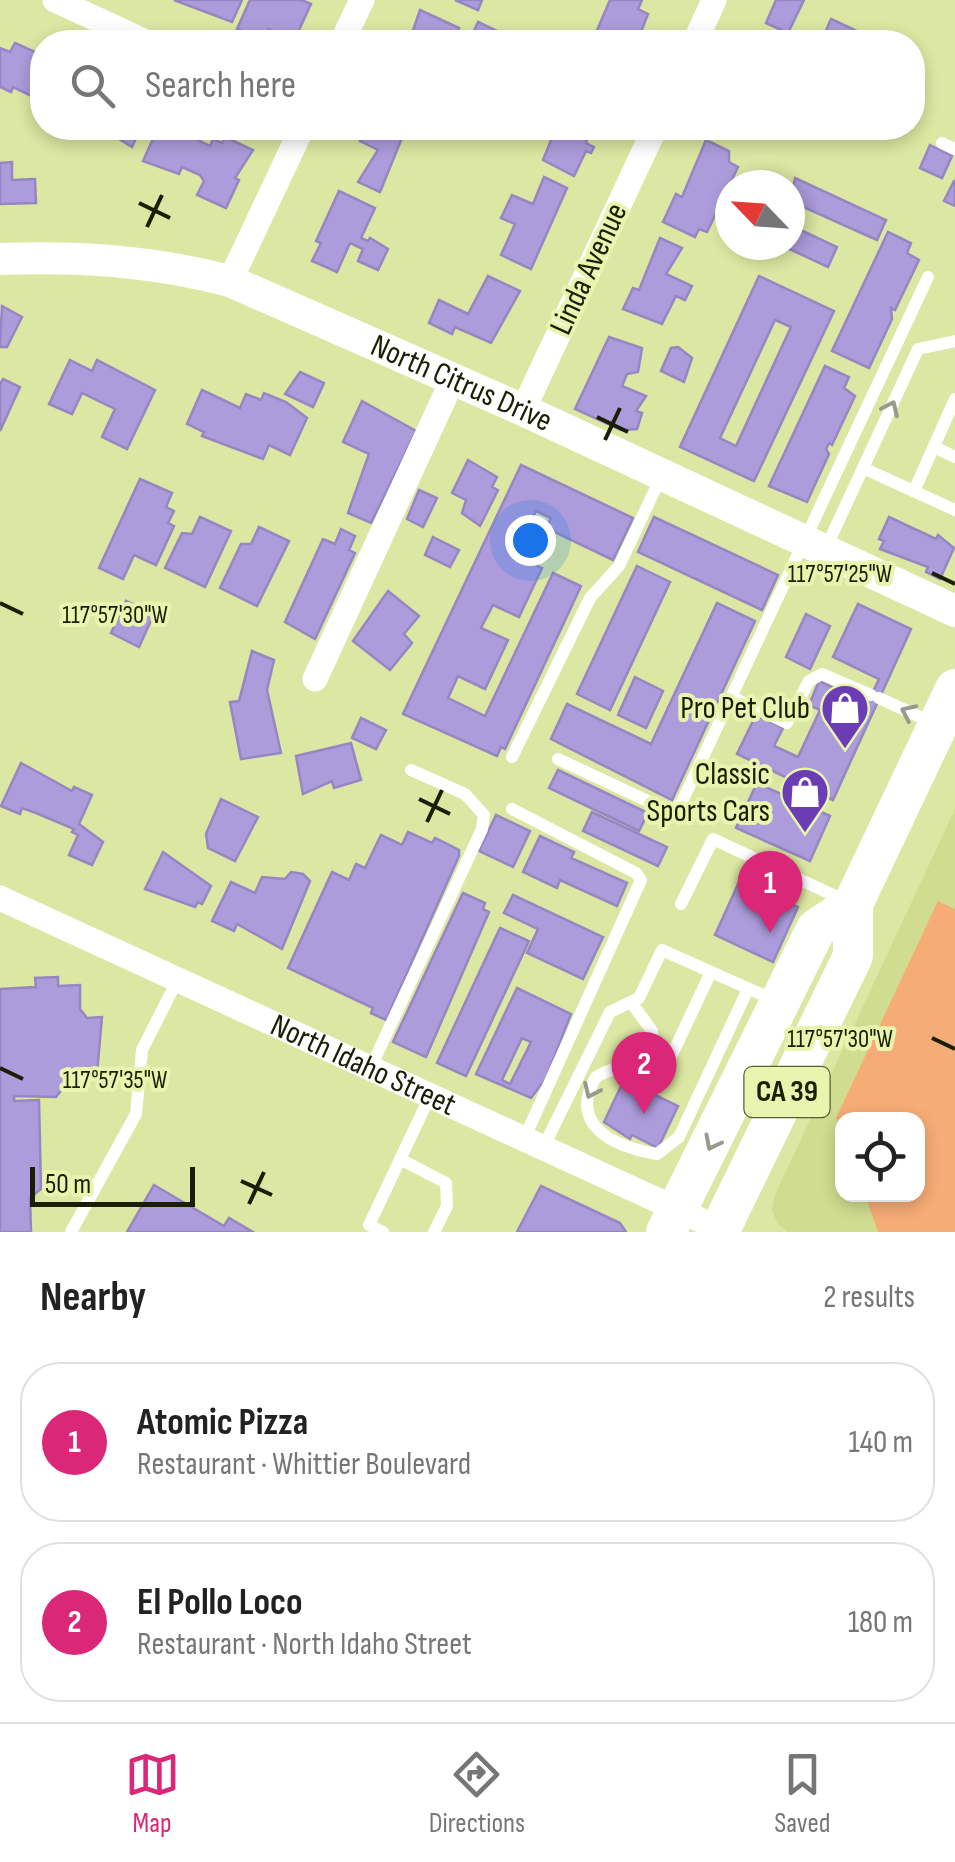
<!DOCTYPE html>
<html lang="en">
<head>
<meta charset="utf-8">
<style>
  body { margin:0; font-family:"Sofia Sans Condensed",sans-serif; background:#f6f6f6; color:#222 }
  .controls { position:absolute; right:30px; bottom:30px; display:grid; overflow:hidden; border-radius:20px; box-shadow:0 5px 15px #0003 }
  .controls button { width:90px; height:90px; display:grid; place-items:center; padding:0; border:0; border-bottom:2px solid #e0e0e0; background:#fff; color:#222; font:50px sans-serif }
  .compass { position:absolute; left:715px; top:170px; width:90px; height:90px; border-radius:50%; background:#fff; box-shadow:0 5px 15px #0003; rotate:295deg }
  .scale { position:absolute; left:30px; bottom:25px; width:165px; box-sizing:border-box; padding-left:10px; border:5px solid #1a1e03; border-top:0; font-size:28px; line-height:35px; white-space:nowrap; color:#1a1e03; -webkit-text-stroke:8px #e9f4ae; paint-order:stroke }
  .you { position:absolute; left:530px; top:540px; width:35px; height:35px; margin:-25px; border:8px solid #fff; border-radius:50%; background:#1a73e8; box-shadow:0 0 0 15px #1a73e833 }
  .badge { display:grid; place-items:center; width:65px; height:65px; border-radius:50%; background:#db2777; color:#fff; font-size:32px; font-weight:700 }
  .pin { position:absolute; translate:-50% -82px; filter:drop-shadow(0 2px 5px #0008) }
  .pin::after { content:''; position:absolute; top:52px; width:35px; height:30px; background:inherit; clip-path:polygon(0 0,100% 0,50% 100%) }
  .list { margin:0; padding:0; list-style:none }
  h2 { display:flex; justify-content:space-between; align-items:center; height:130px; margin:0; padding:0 40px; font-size:42px }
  h2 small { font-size:32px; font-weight:400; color:#767676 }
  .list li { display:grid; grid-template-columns:65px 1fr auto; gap:30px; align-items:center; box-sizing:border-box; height:160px; margin:0 20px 20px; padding:0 20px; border:2px solid #e0e0e0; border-radius:40px }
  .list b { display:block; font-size:38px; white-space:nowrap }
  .list p { margin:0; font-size:32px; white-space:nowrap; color:#767676 }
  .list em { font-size:32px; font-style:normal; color:#767676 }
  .icon { flex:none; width:55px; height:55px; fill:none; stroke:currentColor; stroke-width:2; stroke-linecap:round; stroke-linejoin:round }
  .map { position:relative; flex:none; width:955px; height:1232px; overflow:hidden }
  .search { position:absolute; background:#fff; box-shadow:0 5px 15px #0003; left:30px; right:30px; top:30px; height:110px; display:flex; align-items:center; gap:25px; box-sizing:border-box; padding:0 35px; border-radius:40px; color:#767676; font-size:38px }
  .sheet { height:490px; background:#fff }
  nav { display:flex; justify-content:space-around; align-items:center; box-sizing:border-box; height:140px; border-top:2px solid #e0e0e0; background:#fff; font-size:28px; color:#767676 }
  nav a { display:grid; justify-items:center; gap:5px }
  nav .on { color:#db2777 }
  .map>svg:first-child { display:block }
  .built { fill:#d0dc90; fill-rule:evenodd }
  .green { fill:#f6ac76 }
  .building { fill:#ac9cdb; stroke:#9686c2; stroke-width:2.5; fill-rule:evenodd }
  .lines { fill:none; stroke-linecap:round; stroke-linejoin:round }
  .service { stroke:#fff; stroke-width:12 }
  .minor { stroke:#fff; stroke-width:25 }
  .tertiary { stroke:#fff; stroke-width:32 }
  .primary { stroke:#fff; stroke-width:40 }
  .oneway { stroke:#989a8e }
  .ticks { fill:none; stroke:#1a1e03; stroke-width:4 }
  .labels { text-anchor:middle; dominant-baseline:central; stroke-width:8; stroke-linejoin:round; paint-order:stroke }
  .shield { fill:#e9f4ae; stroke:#585e36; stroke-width:2.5 }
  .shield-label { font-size:30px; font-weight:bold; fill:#1a1e03 }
  .street-label { font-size:32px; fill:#1a1e03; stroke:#e9f4ae }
  .poi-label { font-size:32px; fill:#1a1e03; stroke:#e9f4ae; text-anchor:end }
  .ticks-label { font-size:25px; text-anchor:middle; fill:#1a1e03; stroke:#e9f4ae; stroke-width:8; stroke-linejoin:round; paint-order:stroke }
</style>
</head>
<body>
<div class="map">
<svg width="955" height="1232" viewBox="0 0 955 1232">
  <rect width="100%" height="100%" fill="#dbe7a2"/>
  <!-- built -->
  <path class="built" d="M955 809V1232H788L777 1223 772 1210 775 1195ZM842 1120H918V1194H842Z"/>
  <!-- green -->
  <path class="green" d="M938 901 955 909V1232H878L865 1195 918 1194V1120H842V1135L836 1118Z"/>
  <!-- building -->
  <g class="building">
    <path d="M174 0H242L232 22Z"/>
    <path d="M250 0H302L311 4 294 41 268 29 263 41 237 29Z"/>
    <path d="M455 0H482L478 10Z"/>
    <path d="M610 0H642L638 9 648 14 639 37 634 34 630 42H592Z"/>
    <path d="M776 0H804L788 33 766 23Z"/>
    <path d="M420 10 459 28 455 42H409Z"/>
    <path d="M831 19 855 30 849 42H821Z"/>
    <path d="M478 22 499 32 520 38 518 42H469Z"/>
    <path d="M15 43 39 54 42 49V101L13 87 11 92 0 87V48L10 52Z"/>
    <path d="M101 128H141L132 147Z"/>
    <path d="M158 128H188L197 132 194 138 210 146 213 139 222 143 225 137 253 150 235 178 239 180 226 208 197 195 204 181 200 175 182 167 179 174 143 161Z"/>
    <path d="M367 128H406L380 192 358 182 378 150 360 141Z"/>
    <path d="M556 128H591L586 143 594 147 591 153 586 151 574 176 543 160Z"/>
    <path d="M720 128H742L737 138Z"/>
    <path d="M706 140 729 151V162L738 167 707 232 699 229 695 237 663 222 676 194 682 197Z"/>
    <path d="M930 145 952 156 942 178 920 168Z"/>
    <path d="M12 162V180L35 179 36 203 0 204V163Z"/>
    <path d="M544 177 567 188 531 269 501 255 515 224 501 218 512 195 533 204Z"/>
    <path d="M795 178 886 220 877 240 790 201Z"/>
    <path d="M954 181H955V206L944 201Z"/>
    <path d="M339 191 375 208 361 238 368 241 370 238 388 249 378 270 358 261 363 249 350 243 337 272 312 261 321 243 316 241Z"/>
    <path d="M790 225 837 247 828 267 781 245H790Z"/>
    <path d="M888 232 911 243 907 253 919 260 895 310 891 308 892 319 869 368 832 351Z"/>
    <path d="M660 238 682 248 666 274 692 286 685 300 676 296 662 324 623 309 633 288 639 290Z"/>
    <path d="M488 276 520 291 491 343 455 327 452 334 429 323 439 300 468 314Z"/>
    <path d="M759 276 834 311 754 481 680 447ZM775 320 791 327 736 446 720 438Z"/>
    <path d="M2 306 22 317 7 347H0Z"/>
    <path d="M609 337 642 348 638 372 627 374 622 386 646 396 636 411 642 413 637 429 621 430 575 409Z"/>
    <path d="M678 347 692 358 684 382 661 371 671 348Z"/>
    <path d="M70 360 92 371 97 360 155 390 127 449 102 437 115 409 82 393 72 414 49 404Z"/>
    <path d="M825 366 849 377 844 388 855 396 832 445 829 443 826 449 829 454 807 502 769 486Z"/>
    <path d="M300 372 324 383 313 407 285 394Z"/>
    <path d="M3 379 20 387 0 431V384Z"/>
    <path d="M202 390 240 408 246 394 261 400 264 393 286 402 307 418 290 455 269 445 263 459 202 436 204 432 187 424Z"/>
    <path d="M362 401 416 431 371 523 348 513 369 454 343 442Z"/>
    <path d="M468 460 497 477 492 487 498 490 480 526 462 513 466 500 452 493Z"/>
    <path d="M521 465 633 518 613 560 546 528 551 518 536 511 515 555 542 568 519 617 493 605 481 628 508 640 485 689 458 676 448 698 485 716 553 573 581 586 505 749 501 747 497 756 403 714Z"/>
    <path d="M140 479 172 493 166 507 174 511 168 523 174 526 156 565 134 555 123 579 99 568Z"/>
    <path d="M419 490 437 498 423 527 407 519Z"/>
    <path d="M200 517 231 531 205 587 165 568 182 533 192 534Z"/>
    <path d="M654 517 778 575 762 610 638 552Z"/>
    <path d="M889 517 936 539 938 535 954 548 940 579 926 572 928 567 880 549 884 541 879 539Z"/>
    <path d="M259 527 289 541 257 606 220 588 241 544H251Z"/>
    <path d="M341 529 355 536 349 550 355 553 315 639 285 622 323 539 335 544Z"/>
    <path d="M433 537 459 550 450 567 425 555Z"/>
    <path d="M637 566 670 582 610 710 577 694Z"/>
    <path d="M388 591 419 616 404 634 412 643 390 670 353 641Z"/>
    <path d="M126 601 154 614 139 647 111 633Z"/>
    <path d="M717 603 755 621 672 800 551 739 567 704 651 744Z"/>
    <path d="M858 604 911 629 833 800 737 754 756 715 783 728 774 746 798 757 820 710 809 705 819 681 867 704 879 679 833 657Z"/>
    <path d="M806 614 830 626 810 669 786 657Z"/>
    <path d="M252 651 274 660 267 690 281 753 241 759 230 702 239 701Z"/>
    <path d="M635 677 663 691 646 728 618 715Z"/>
    <path d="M361 718 386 730 376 749 352 738Z"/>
    <path d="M351 743 361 780 334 788 332 781 303 794 296 756Z"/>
    <path d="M21 763 72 791 74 787 92 795 79 824 103 842 92 865 69 855 78 835 72 832 74 829 36 813 22 808 20 814 1 806Z"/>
    <path d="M558 770 648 813 639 831 549 788Z"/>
    <path d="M757 783 830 816 810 861 736 828Z"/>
    <path d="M221 799 258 817 235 861 208 848 206 834Z"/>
    <path d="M592 812 667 847 658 866 583 831Z"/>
    <path d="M496 815 530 831 513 867 479 851Z"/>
    <path d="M408 832 432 843 435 838 459 850V856L386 1020 371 1013 373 1008 288 968 332 872 349 880 356 864 365 868 381 835 402 845Z"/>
    <path d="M540 836 574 852 571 858 627 883 617 906 560 880 557 888 523 872Z"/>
    <path d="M163 852 211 886 202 904 198 902 195 907 145 889Z"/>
    <path d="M291 872 303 874 310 881 282 949 237 924 234 931 212 921 231 882 255 893 262 877 285 879Z"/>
    <path d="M740 880 798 907 773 962 715 935Z"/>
    <path d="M463 893 485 903 483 909 489 912 426 1057 393 1042Z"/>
    <path d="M513 895 603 937 583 979 527 953 538 929 504 913Z"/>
    <path d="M500 928 529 941 466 1076 437 1063Z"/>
    <path d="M58 977V986L80 985V1009L87 1018 102 1017 97 1073H75L56 1097 14 1096V1101L39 1100 41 1189 30 1198 31 1232H0V989L36 987 35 978Z"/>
    <path d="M517 988 571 1014 546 1078 531 1098 476 1074ZM522 1038 531 1042 510 1084 502 1080Z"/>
    <path d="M624 1080 678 1106 658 1148 632 1135 630 1139 604 1122Z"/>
    <path d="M154 1185 224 1226 229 1218 253 1232H127Z"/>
    <path d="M541 1186 620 1223 626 1232H517Z"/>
  </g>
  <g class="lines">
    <!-- service -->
    <g class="service">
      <path d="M942 143 955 149"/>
      <path d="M934 447 955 457"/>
      <path d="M863 468 955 510"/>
      <path d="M914 491 955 399"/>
      <path d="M826 548 918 349 955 341"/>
      <path d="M731 697 787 723 809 681 822 674 871 695"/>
      <path d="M879 698 931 722"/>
      <path d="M512 757 590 598 619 566 661 477"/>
      <path d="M558 759 671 812 681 804 928 277"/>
      <path d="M512 809 636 873 641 880 525 1137"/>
      <path d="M681 904 713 839 846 901"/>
      <path d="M631 1002 652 1031C655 1067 619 1062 596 1077 567 1125 614 1147 657 1154L679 1137 748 989"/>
      <path d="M371 1067 482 829 484 815 465 794 411 770"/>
      <path d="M660 1080 711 972"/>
      <path d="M544 1146 610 1012 639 998 662 950 774 1000"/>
      <path d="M400 1159 446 1183 447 1206 434 1232"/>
      <path d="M71 1232 136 1114 142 1050 178 979"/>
      <path d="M383 1232 369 1225 431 1094"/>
    </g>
    <!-- minor -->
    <g class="minor">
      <path d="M55 0 146 42"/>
      <path d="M342 42 362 0"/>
      <path d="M695 42 714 0"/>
      <path d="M230 281 302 128"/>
      <path d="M523 410 655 128"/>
      <path d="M315 679 453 379"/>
      <path id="s1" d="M0 898 720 1229"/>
    </g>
    <!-- tertiary -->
    <path class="tertiary" id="s2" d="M0 259C80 256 152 261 230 281L523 410 955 611"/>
    <!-- primary -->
    <g class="primary">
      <path d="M666 1232 816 929 853 904"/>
      <path d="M719 1232 853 956V904L955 689"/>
    </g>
  </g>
  <!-- one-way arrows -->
  <defs><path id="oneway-chevron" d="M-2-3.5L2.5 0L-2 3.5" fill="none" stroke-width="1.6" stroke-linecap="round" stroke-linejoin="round" transform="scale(2.5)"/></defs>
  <g class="oneway">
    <use href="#oneway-chevron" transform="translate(891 408) rotate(-65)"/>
    <use href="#oneway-chevron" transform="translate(908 712) rotate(-155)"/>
    <use href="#oneway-chevron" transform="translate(591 1091) rotate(115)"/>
    <use href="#oneway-chevron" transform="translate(712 1143) rotate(117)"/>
  </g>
  <!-- ticks -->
  <path class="ticks" d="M139 203 170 218M147 227 162 195M597 417 628 432M605 440 620 408M932 573 955 584M0 603 23 614M419 799 450 814M427 822 442 790M932 1038 955 1049M0 1068 23 1079M241 1181 272 1195M249 1204 264 1172"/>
  <!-- icons -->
  <defs>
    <g id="shop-pin" transform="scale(2.5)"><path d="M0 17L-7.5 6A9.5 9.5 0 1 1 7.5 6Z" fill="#6a3db5" stroke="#e9f4ae"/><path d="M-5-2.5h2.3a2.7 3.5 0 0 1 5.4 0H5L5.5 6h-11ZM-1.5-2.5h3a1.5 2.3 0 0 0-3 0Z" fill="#fff"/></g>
  </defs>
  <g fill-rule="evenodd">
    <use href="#shop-pin" x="845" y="708"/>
    <use href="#shop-pin" x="805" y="792"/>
  </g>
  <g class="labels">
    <!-- shield labels -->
    <rect class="shield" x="744.5" y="1067" width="85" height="50" rx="8"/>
    <g class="shield-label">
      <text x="787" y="1092">CA 39</text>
    </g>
    <!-- street labels -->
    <g class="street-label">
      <text transform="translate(589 269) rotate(-65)">Linda Avenue</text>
      <text stroke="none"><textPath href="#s2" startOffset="485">North Citrus Drive</textPath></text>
      <text stroke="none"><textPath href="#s1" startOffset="400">North Idaho Street</textPath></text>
    </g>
    <!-- poi labels -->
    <g class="poi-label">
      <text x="810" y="708">Pro Pet Club</text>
      <text x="770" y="774">Classic<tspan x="770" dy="37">Sports Cars</tspan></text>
    </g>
  </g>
  <g class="ticks-label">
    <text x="840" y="582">117°57'25"W</text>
    <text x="115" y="623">117°57'30"W</text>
    <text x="840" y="1047">117°57'30"W</text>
    <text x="115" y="1088">117°57'35"W</text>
  </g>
</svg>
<div class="controls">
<button><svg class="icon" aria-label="locate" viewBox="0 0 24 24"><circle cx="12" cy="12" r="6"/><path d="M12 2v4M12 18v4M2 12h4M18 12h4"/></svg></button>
</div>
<svg class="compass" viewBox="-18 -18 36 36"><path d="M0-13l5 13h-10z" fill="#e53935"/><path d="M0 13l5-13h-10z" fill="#767676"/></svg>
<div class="scale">50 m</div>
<div class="you"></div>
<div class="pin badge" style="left:770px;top:933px">1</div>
<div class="pin badge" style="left:644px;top:1114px">2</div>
<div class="search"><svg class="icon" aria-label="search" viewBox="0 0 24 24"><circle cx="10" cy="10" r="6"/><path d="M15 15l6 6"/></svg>Search here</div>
</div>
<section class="sheet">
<h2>Nearby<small>2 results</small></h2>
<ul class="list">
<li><span class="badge">1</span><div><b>Atomic Pizza</b><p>Restaurant · Whittier Boulevard</p></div><em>140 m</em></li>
<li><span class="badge">2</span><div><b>El Pollo Loco</b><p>Restaurant · North Idaho Street</p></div><em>180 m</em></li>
</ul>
</section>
<nav>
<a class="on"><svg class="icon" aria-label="map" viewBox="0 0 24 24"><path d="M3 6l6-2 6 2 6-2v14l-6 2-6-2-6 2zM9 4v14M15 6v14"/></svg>Map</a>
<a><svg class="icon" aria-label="directions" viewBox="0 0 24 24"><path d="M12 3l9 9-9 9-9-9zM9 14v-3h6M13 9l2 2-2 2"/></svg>Directions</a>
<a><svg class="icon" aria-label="saved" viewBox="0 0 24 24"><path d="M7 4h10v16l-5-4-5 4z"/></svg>Saved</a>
</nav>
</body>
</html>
